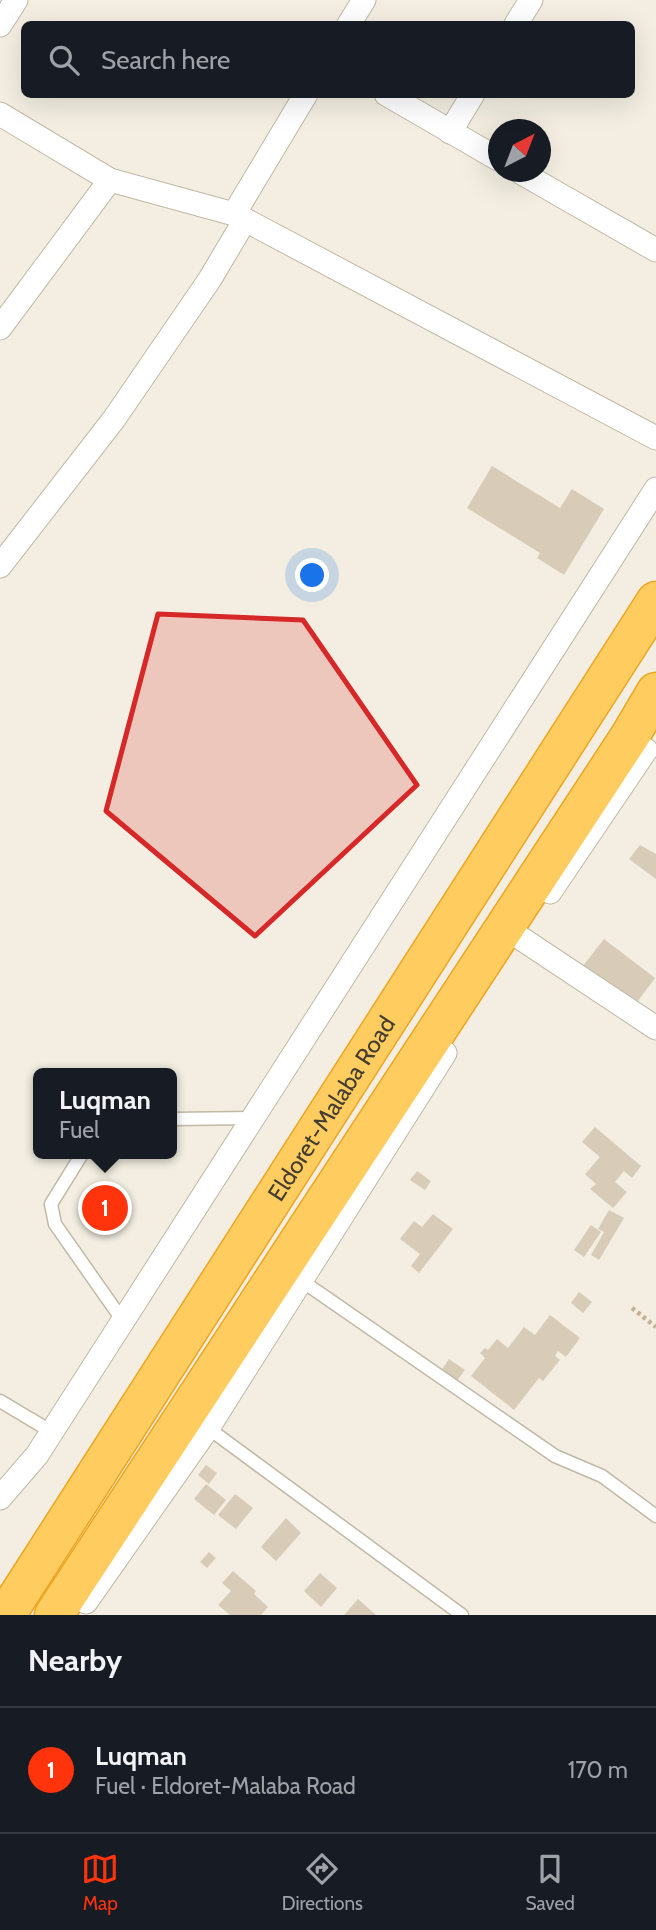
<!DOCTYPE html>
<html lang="en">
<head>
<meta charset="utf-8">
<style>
  body { margin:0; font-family:Cabin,sans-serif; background:#242831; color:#f1f3f6 }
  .compass { position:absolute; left:488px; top:119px; width:63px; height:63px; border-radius:50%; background:#171b24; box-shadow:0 7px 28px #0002; rotate:42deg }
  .you { position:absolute; left:313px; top:576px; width:24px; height:24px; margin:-18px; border:5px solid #fff; border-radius:50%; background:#1a73e8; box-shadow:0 0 0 10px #1a73e833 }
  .badge { display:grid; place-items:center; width:46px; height:46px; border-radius:50%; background:#ff340c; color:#fff; font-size:23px; font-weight:700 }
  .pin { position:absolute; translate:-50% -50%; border:4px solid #fff; box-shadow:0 2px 7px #0006 }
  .popup { position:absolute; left:33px; top:1068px; width:144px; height:91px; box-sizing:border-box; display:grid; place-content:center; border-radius:10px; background:#171b24; filter:drop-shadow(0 2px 5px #0005); font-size:23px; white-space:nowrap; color:#9ea1a6 }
  .popup b { font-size:26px; color:#f1f3f6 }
  .popup::after { content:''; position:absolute; left:50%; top:100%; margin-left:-14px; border:14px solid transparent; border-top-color:#171b24 }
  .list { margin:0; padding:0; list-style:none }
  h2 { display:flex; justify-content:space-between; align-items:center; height:91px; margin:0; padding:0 28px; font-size:30px }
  h2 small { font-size:23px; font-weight:400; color:#9ea1a6 }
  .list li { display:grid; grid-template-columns:46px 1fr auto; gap:21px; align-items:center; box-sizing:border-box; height:126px; padding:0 28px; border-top:2px solid #363941 }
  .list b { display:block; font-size:26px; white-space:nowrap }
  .list p { margin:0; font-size:23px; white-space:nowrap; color:#9ea1a6 }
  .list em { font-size:23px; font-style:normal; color:#9ea1a6 }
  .icon { flex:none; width:38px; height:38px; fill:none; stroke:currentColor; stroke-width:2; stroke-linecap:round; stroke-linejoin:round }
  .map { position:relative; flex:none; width:656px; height:1615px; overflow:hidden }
  .search { position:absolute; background:#171b24; box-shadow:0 7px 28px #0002; left:21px; right:21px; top:21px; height:77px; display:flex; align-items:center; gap:18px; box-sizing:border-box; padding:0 24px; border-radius:10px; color:#9ea1a6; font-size:26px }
  .sheet { height:217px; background:#171b24 }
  nav { display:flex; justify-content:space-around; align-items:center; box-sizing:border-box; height:98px; border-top:2px solid #363941; background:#171b24; font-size:19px; color:#9ea1a6 }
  nav a { display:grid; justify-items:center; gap:4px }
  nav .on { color:#ff340c }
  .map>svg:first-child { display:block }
  .building { fill:#d8ccb9 }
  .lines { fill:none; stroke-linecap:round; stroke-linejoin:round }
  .lane-casing { stroke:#c1b9a6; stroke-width:15 }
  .street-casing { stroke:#c1b9a6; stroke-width:25 }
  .highway-casing { stroke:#eda521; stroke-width:41 }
  .path { stroke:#c2b293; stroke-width:4.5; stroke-dasharray:3.5 3.5; stroke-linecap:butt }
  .lane { stroke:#fff; stroke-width:12 }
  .street { stroke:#fff; stroke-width:23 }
  .highway { stroke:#ffcc60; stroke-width:38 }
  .marked { fill:#d62828; fill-opacity:0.2; stroke:#d62828; stroke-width:5; stroke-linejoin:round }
  .labels { text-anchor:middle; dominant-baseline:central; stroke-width:5; stroke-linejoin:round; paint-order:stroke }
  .street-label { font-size:24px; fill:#443d32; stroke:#fff }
</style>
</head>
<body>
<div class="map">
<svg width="656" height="1615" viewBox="0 0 656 1615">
  <rect width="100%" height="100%" fill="#f3eee1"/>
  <!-- building -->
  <g class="building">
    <path d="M492 466 560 508 572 489 604 509 564 575 537 558 540 553 467 508Z"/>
    <path d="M640 845 656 854V879L629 859Z"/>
    <path d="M604 939 655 978 635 1005 583 966Z"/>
    <path d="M595 1127 641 1166 632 1178 624 1171 615 1182 627 1192 613 1208 590 1189 596 1184 585 1174 600 1157 582 1142Z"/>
    <path d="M417 1171 431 1181 425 1190 410 1180Z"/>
    <path d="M609 1210 624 1218 599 1260 591 1255 604 1232 598 1229Z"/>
    <path d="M433 1214 453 1229 419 1273 411 1266 420 1254 400 1239 414 1221 422 1227Z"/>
    <path d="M591 1225 601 1232 584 1257 574 1250Z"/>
    <path d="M579 1292 592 1302 583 1313 571 1303Z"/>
    <path d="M550 1315 580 1338 566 1357 558 1351 555 1356 560 1360 543 1381 539 1378 514 1410 471 1376 485 1358 480 1353 485 1348 488 1350 497 1339 508 1348 524 1327 535 1335Z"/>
    <path d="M449 1359 465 1370 456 1382 441 1371Z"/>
    <path d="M206 1465 217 1473 209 1484 198 1475Z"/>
    <path d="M206 1484 226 1500 214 1515 194 1499Z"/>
    <path d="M235 1494 253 1508 236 1529 218 1515Z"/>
    <path d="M286 1518 301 1533 276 1561 261 1547Z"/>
    <path d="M209 1552 216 1558 207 1568 200 1562Z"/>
    <path d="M233 1571 256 1591 254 1594 268 1607 261 1615H230L218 1605 231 1591 222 1583Z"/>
    <path d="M320 1573 337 1588 321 1607 304 1591Z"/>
    <path d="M358 1599 376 1615H344Z"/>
  </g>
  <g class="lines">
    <!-- lane casing -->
    <g class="lane-casing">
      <g id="lane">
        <path d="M172 1119 253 1118"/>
        <path d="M82 1154 51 1204 55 1224 123 1321"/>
        <path d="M302 1281 555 1456 602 1476 656 1516"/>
        <path d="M0 1401 52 1432"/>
        <path d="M208 1428 462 1615"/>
      </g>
    </g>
    <!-- street casing -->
    <g class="street-casing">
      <g id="street">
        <path d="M349 24 364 0"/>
        <path d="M516 24 531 0"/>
        <path d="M0 25 16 0"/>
        <path d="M386 94 498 159"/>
        <path d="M0 114 110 180 234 214 656 438"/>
        <path d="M450 132 473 94"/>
        <path d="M520 172 656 250"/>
        <path d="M234 214 306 94"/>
        <path d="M0 328 110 180"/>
        <path d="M0 566 114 419 210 279 245 220"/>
        <path d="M550 892 646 750"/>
        <path d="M519 937 656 1028"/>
        <path d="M0 1498 37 1455 656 489"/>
        <path d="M86 1602 208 1428 445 1053"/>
      </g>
    </g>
    <!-- highway casing -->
    <g class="highway-casing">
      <g id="highway">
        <path id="s1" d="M6 1615 656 601"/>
        <path d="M54 1615 630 736 656 692"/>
      </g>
    </g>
    <!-- path -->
    <path class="path" d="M632 1308 656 1327"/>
    <!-- lane -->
    <use href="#lane" class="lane"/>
    <!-- street -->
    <use href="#street" class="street"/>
    <!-- highway -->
    <use href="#highway" class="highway"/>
  </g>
  <!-- marked area -->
  <path class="marked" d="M158 614 303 620 417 785 255 936 106 811Z"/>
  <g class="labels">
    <!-- street labels -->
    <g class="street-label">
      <text stroke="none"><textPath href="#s1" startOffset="602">Eldoret-Malaba Road</textPath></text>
    </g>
  </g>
</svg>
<svg class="compass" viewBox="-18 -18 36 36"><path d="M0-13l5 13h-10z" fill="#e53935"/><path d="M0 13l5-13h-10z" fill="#9ea1a6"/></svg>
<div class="you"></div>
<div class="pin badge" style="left:105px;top:1208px">1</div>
<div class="popup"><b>Luqman</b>Fuel</div>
<div class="search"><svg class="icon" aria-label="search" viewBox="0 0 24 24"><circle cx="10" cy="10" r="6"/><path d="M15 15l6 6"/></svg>Search here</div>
</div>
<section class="sheet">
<h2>Nearby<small></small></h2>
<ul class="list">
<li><span class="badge">1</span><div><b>Luqman</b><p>Fuel · Eldoret-Malaba Road</p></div><em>170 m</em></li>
</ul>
</section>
<nav>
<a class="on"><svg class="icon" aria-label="map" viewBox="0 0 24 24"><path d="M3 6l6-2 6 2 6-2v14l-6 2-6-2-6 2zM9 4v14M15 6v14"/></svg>Map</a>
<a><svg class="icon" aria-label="directions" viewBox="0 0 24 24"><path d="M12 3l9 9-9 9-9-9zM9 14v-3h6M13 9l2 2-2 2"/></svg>Directions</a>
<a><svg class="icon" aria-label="saved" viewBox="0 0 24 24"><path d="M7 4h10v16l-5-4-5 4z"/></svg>Saved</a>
</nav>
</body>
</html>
